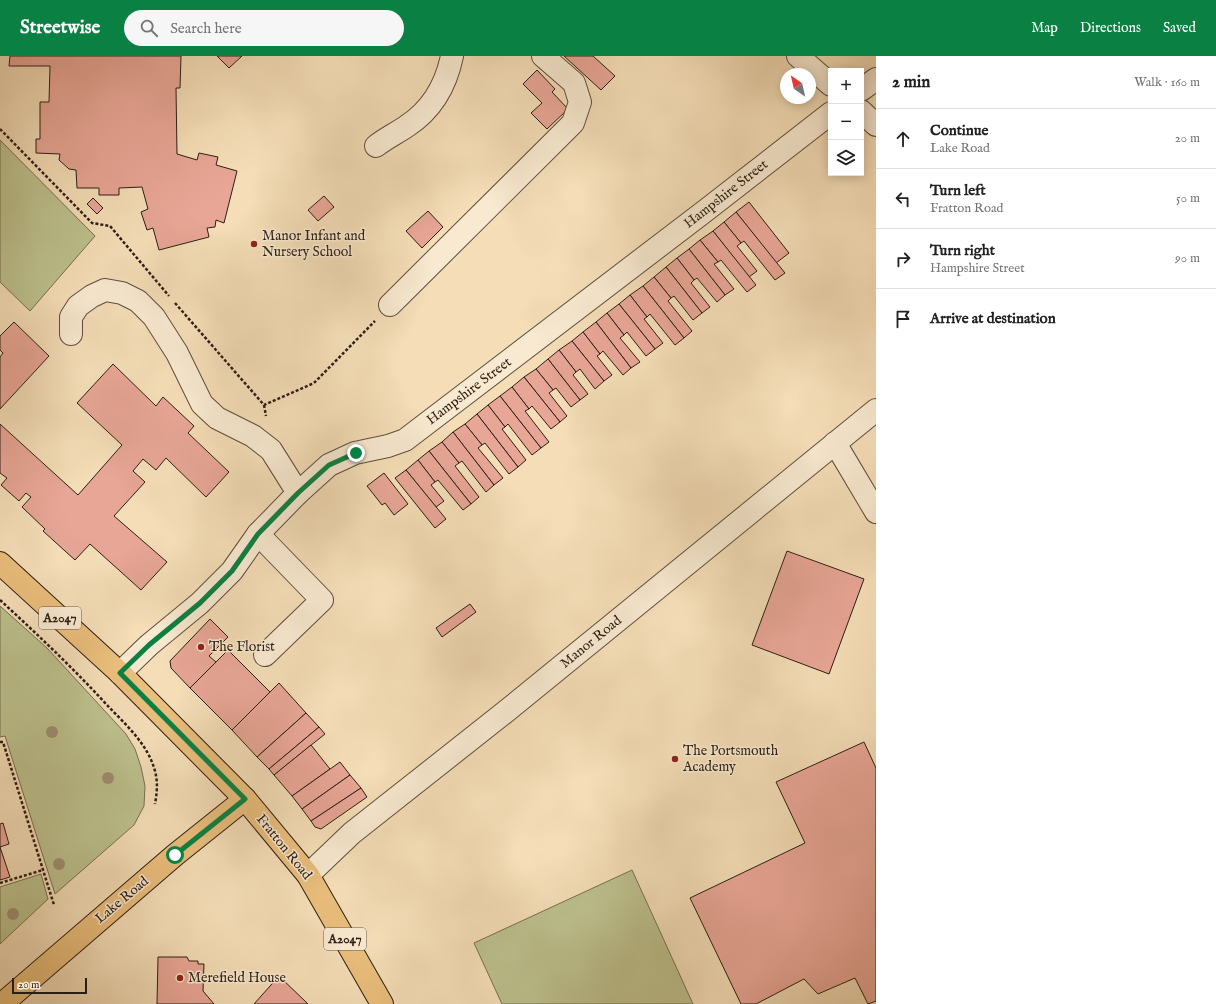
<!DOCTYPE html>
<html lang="en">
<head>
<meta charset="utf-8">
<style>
  body { margin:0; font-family:"IM FELL English",serif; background:#f6f6f6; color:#202124 }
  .controls { position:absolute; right:12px; top:12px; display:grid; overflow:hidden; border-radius:0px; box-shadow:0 2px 10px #0003 }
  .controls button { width:36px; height:36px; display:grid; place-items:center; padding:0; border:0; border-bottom:1px solid #e0e0e0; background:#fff; color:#202124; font:20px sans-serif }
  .compass { position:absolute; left:780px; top:12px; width:36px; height:36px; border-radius:50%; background:#fff; box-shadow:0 2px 10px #0003; rotate:326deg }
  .scale { position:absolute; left:12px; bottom:10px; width:75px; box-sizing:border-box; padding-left:4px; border:2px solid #2d1e13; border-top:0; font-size:11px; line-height:14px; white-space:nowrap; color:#2d1e13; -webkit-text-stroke:3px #f8e9d0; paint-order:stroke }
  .stop { position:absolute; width:12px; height:12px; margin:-9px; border:3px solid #0b8043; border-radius:50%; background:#fff }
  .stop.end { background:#0b8043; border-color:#fff; box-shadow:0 1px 4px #0008 }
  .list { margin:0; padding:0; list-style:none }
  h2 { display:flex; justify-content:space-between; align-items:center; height:52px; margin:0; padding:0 16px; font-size:17px }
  h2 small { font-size:13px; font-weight:400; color:#757577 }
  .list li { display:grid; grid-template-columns:26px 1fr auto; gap:12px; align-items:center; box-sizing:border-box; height:60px; padding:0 16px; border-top:1px solid #e0e0e0 }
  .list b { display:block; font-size:15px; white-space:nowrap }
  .list p { margin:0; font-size:13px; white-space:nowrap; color:#757577 }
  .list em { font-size:13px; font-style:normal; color:#757577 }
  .icon { flex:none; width:22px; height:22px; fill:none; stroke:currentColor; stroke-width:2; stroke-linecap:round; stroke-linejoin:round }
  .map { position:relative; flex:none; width:876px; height:948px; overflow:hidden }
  header { display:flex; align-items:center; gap:24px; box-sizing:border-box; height:56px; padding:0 20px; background:#0b8043; color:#fff }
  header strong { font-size:19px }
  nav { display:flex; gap:22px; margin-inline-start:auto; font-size:14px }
  .search { width:280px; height:36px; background:#f6f6f6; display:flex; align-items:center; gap:10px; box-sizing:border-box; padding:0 14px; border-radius:22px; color:#757577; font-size:15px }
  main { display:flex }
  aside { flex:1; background:#fff }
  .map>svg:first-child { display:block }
  .green { fill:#bcc08d; stroke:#746f50 }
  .building { fill:#e8a696; stroke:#2d1e13 }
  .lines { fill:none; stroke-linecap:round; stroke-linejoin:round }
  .minor-casing { stroke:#5f4e3c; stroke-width:24 }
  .major-casing { stroke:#2d1e13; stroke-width:24 }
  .path { stroke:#2d1e13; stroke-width:2.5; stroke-dasharray:3 2; stroke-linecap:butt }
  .minor { stroke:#f8e9d0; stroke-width:22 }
  .major { stroke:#eabe7c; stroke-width:22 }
  .tree { fill:#9e8f71 }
  .route { stroke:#0b8043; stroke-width:5 }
  .poi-dot { fill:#8f2418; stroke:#f8e9d0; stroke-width:1.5 }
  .labels { text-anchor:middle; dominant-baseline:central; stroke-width:3; stroke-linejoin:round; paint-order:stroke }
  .shield { fill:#f8e9d0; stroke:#6a5b4c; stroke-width:1 }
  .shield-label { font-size:13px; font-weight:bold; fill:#2d1e13 }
  .street-label { font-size:14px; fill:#2d1e13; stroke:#f8e9d0 }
  .poi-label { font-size:14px; fill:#2d1e13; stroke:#f8e9d0; text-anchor:start }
</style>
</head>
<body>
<header>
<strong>Streetwise</strong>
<div class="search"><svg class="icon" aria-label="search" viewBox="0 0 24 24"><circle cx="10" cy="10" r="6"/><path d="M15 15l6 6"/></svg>Search here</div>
<nav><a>Map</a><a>Directions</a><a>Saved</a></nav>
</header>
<main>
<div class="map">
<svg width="876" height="948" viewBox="0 0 876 948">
  <rect width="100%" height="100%" fill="#f4ddb7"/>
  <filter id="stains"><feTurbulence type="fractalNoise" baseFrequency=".005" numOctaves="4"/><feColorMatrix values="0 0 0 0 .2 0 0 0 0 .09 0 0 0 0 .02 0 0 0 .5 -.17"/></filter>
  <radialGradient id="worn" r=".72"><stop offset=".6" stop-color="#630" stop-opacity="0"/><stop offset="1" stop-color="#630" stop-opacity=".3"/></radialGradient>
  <!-- green -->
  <g class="green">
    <path d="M0 84 95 180 30 255 0 226Z"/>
    <path d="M0 550 47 592 126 678 135 693 141 711 145 730 144 750 134 769 55 838 5 680 0 681Z"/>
    <path d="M632 814 693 948H502L474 887Z"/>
    <path d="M41 818 48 843 0 888V831Z"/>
  </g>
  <!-- building -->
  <g class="building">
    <path d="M10 0H181L180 32H176L177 98 197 104 199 97 218 101 216 109 237 115 224 167 216 164 215 171 207 172 209 181 159 194 153 172 147 174 141 156 148 153 142 131 119 132V139H99V132H77L76 114 69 113 59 104 60 98 36 97V83H40V46H49L50 10H9Z"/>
    <path d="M217 0H242L229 12Z"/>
    <path d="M564 0H593L615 20 601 34Z"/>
    <path d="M537 14 555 33 552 36 568 53 547 73 531 57 542 47 523 28Z"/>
    <path d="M324 140 334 151 318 165 308 154Z"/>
    <path d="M93 142 103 152 97 158 87 148Z"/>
    <path d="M749 146 789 197 776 207 736 156Z"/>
    <path d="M428 155 443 171 422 192 406 175Z"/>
    <path d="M736 156 785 217 775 224 744 185 741 187 724 166Z"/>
    <path d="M724 166 741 187 737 190 757 215 749 221 713 175Z"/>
    <path d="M713 175 756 229 747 236 721 204 718 206 700 184Z"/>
    <path d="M700 184 718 206 714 208 734 233 725 239 689 193Z"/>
    <path d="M689 193 725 239 717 246 697 222 694 224 677 202Z"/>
    <path d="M677 202 694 224 691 227 710 251 702 257 666 211Z"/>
    <path d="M666 211 702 257 693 264 674 240 671 242 654 221Z"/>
    <path d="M654 221 671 242 668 245 692 275 684 282 643 230Z"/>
    <path d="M643 230 684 282 675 289 650 258 647 261 630 239Z"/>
    <path d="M630 239 647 261 644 263 663 287 655 293 619 248Z"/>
    <path d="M619 248 655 293 646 300 627 276 624 279 607 257Z"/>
    <path d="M607 257 624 279 620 282 640 306 631 312 596 266Z"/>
    <path d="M14 266 49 300 0 353V301L3 297 0 294V280Z"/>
    <path d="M596 266 631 312 623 319 603 295 600 298 583 276Z"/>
    <path d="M583 276 600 298 597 300 612 319 604 325 572 285Z"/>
    <path d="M572 285 604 325 595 333 580 313 576 316 559 294Z"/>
    <path d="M559 294 576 316 573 319 588 338 580 344 548 303Z"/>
    <path d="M548 303 580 344 571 351 556 332 553 334 536 313Z"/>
    <path d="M113 308 156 350 163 341 194 370 188 377 229 416 206 441 166 402 156 414 143 403 133 415 145 426 114 460 167 506 141 534 90 488 75 504 43 475 45 473 22 451 31 441 26 437 19 445 1 429 7 422 0 417V368L78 439 122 389 77 347Z"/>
    <path d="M536 313 553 334 549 337 567 360 560 366 524 321Z"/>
    <path d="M524 321 560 366 551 373 532 350 529 353 512 331Z"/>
    <path d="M512 331 529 353 525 355 549 386 541 392 500 340Z"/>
    <path d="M500 340 541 392 532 399 508 368 505 371 488 349Z"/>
    <path d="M488 349 505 371 502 373 526 404 518 411 477 358Z"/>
    <path d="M477 358 518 411 509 418 485 387 482 389 465 368Z"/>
    <path d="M465 368 482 389 478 392 503 422 494 429 453 376Z"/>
    <path d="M453 376 494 429 486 436 462 405 459 407 442 386Z"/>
    <path d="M442 386 459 407 455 410 479 441 471 448 429 395Z"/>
    <path d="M429 395 471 448 463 454 438 424 435 426 418 404Z"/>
    <path d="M418 404 435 426 431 429 444 445 436 451 406 414Z"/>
    <path d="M406 414 446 463 435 472 395 422Z"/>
    <path d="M384 417 408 448 394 459 385 447 382 449 367 430Z"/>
    <path d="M787 495 864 523 829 618 752 589Z"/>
    <path d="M470 548 476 556 442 581 436 572Z"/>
    <path d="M210 563 228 581 209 600 216 606 190 632 171 612 170 605Z"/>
    <path d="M228 594 270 636 232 674 190 632Z"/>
    <path d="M279 627 306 657 257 701 232 674Z"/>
    <path d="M306 657 319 671 269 713 257 701Z"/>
    <path d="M319 671 325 678 274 719 269 713Z"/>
    <path d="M864 686 876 712V945L868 948 855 922 818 938 804 923 756 948H741L690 842 805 787 776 726Z"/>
    <path d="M311 689 330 713 292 740 274 719Z"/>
    <path d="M340 706 350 719 302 753 292 740Z"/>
    <path d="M350 719 361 732 311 765 302 753Z"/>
    <path d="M361 732 367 741 321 773 315 771 311 765Z"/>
    <path d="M3 767 9 788 0 791V768Z"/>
    <path d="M0 791 10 821 0 824Z"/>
    <path d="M158 901H187L189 905H198V908H204L203 935 214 948H157Z"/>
    <path d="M279 920 308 948H254Z"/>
  </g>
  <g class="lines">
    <!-- minor casing -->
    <g class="minor-casing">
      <g id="minor">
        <path d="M798 0 831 29"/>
        <path d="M861 34 876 23"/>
        <path d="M861 55 876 69"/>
        <path d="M376 90C386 82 397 77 407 70 433 53 446 29 452 0"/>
        <path d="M390 249 573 67 580 46 574 27 543 0"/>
        <path d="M71 278V261L78 250 92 240 105 234 122 237 138 245 154 261 177 297 202 348 217 362 253 380 271 394 298 437"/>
        <path d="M835 387 876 456"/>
        <path d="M258 478 322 544 265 599"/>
        <path d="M120 617 149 589 200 547 232 515 258 478 298 437 329 409 355 397 388 390 405 384 705 155 831 57"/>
        <path d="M308 819 352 777 504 657 876 354"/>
      </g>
    </g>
    <!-- major casing -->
    <g class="major-casing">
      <g id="major">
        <path d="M0 507 120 617 245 743 308 819 382 948"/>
        <path d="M2 948 175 799 245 743"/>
      </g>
    </g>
    <!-- path -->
    <g class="path">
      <path d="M0 73 92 167 110 170 169 240"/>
      <path d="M175 247 264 349 314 327 375 265"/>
      <path d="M264 349 266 360"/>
      <path d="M0 544C37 578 73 612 107 649 125 668 148 688 155 715 158 726 157 737 155 748"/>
      <path d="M0 686H3L54 849"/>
      <path d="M0 827 43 814"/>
    </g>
    <!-- minor -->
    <use href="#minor" class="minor"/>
    <!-- major -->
    <use href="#major" class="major"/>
  </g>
  <!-- trees -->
  <g class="tree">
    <circle cx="52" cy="676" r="6"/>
    <circle cx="108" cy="722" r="6"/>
    <circle cx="59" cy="808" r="6"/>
    <circle cx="13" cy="858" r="6"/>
  </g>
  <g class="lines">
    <!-- route -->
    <path class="route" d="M175 799 245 743 120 617 149 589 200 547 232 515 258 478 298 437 329 409 356 397"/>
  </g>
  <!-- markers -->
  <g class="poi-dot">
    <circle cx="254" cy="188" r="4"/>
    <circle cx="201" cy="591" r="4"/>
    <circle cx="675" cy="703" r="4"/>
    <circle cx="180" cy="922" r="4"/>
  </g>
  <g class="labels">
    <!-- shield labels -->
    <g class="shield">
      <rect x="39" y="551" width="42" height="22" rx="3"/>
      <rect x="324" y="872" width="42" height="22" rx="3"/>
    </g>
    <g class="shield-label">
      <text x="60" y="562">A2047</text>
      <text x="345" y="883">A2047</text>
    </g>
    <!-- street labels -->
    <g class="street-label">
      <text transform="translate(726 138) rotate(-38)">Hampshire Street</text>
      <text transform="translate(469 335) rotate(-37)">Hampshire Street</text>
      <text transform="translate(591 586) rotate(-39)">Manor Road</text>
      <text transform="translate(284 791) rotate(51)">Fratton Road</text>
      <text transform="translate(122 844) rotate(-40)">Lake Road</text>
    </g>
    <!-- poi labels -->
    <g class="poi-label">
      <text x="262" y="180">Manor Infant and<tspan x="262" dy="16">Nursery School</tspan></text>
      <text x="209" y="591">The Florist</text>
      <text x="683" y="695">The Portsmouth<tspan x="683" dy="16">Academy</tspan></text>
      <text x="188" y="922">Merefield House</text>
    </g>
  </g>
  <rect width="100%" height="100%" filter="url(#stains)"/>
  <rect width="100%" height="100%" fill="url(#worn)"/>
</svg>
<div class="controls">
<button>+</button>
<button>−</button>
<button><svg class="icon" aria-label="layers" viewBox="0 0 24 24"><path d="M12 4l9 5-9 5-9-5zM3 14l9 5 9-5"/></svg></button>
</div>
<svg class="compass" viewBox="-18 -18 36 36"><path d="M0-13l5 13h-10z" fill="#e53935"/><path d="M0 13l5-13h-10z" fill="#757577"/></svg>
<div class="scale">20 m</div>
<div class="stop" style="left:175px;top:799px"></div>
<div class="stop end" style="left:356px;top:397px"></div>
</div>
<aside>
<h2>2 min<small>Walk · 160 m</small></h2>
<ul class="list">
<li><svg class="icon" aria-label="ahead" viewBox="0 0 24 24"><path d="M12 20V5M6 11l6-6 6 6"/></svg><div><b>Continue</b><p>Lake Road</p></div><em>20 m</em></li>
<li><svg class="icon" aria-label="left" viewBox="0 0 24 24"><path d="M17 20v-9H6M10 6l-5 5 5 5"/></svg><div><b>Turn left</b><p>Fratton Road</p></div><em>50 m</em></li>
<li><svg class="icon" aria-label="right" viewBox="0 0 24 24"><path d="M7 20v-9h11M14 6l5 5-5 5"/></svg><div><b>Turn right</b><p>Hampshire Street</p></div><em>90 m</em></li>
<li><svg class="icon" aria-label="arrive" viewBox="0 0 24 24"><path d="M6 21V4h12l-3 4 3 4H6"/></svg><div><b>Arrive at destination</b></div></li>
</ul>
</aside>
</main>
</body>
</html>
